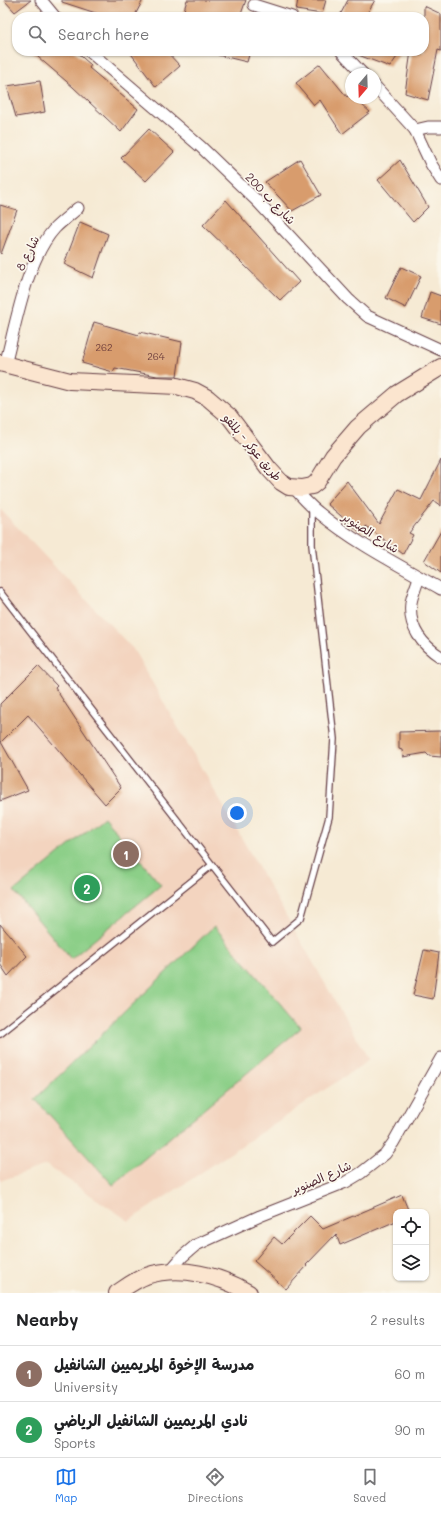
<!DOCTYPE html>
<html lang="en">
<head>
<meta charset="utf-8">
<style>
  body { margin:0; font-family:Mali,"Playpen Sans Arabic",sans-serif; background:#f6f6f6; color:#202124 }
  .controls { position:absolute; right:12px; bottom:12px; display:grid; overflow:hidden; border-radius:8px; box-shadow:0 1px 3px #0004 }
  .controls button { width:36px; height:36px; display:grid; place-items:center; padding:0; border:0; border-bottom:1px solid #e0e0e0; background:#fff; color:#202124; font:20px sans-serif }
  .compass { position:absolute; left:345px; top:68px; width:36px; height:36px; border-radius:50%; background:#fff; box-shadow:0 1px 3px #0004; rotate:199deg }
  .you { position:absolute; left:237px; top:813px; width:14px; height:14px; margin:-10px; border:3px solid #fff; border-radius:50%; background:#1a73e8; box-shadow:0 0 0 6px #1a73e833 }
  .badge { display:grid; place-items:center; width:26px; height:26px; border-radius:50%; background:#1a73e8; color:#fff; font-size:13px; font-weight:700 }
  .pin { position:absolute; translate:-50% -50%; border:2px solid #fff; box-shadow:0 1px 4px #0006 }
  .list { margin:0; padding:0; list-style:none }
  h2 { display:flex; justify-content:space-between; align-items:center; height:52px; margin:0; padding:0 16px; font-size:17px }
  h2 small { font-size:13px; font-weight:400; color:#757577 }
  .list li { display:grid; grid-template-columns:26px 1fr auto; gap:12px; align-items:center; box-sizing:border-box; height:56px; padding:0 16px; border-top:1px solid #e0e0e0 }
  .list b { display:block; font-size:15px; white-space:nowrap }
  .list p { margin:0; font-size:13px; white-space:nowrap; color:#757577 }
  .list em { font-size:13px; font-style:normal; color:#757577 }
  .icon { flex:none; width:22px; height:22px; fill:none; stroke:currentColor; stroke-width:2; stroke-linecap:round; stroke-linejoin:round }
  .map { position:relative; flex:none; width:441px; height:1293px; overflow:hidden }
  .search { position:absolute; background:#fff; box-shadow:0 1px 3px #0004; left:12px; right:12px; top:12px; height:44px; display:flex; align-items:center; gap:10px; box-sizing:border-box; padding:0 14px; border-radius:16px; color:#757577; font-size:15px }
  .sheet { height:164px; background:#fff }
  nav { display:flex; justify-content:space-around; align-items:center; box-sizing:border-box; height:56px; border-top:1px solid #e0e0e0; background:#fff; font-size:11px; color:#757577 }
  nav a { display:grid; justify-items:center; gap:2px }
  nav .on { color:#1a73e8 }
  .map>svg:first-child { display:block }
  .built { fill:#f3d4bf }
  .green { fill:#8ccf88; stroke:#6b775a }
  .building { fill:#d89c6d }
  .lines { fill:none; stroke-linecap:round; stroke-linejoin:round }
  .lane-casing { stroke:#643d44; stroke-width:8 }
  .street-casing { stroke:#643d44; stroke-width:13 }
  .secondary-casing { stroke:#643d44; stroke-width:18 }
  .lane { stroke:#fff; stroke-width:5.5 }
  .street { stroke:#fff; stroke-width:11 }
  .secondary { stroke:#fbe5cf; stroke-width:16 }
  .labels { text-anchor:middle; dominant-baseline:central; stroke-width:3.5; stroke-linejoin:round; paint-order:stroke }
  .number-label { font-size:10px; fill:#6e3e3c }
  .street-label { font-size:12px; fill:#4a1f2b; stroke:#fbf7ec }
</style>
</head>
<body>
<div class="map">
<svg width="441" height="1293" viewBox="0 0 441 1293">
  <rect width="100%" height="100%" fill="#fbf7ec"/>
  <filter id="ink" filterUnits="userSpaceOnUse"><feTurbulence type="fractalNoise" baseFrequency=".025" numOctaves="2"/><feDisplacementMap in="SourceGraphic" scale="8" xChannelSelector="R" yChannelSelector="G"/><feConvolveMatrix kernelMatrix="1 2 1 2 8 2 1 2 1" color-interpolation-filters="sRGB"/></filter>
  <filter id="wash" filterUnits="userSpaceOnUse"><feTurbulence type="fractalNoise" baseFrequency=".012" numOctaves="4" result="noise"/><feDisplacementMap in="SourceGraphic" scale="16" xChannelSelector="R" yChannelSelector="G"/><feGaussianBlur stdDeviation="0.9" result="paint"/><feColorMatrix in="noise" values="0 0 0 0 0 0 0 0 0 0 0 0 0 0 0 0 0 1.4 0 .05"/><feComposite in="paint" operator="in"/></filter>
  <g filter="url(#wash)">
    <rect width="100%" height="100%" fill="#f6ead4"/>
    <!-- built -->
    <path class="built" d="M0 509 133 649 369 1060 129 1221 46 1165 0 1181Z"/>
    <!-- green -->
    <g class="green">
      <path d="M104 817 161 885 71 959 14 891Z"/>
      <path d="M214 926 301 1028 113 1185 35 1099Z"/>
    </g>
    <g id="blocks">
      <!-- building -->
      <g class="building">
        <path d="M4 0H31L15 12Z"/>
        <path d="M62 0H143L134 17H108L62 2Z"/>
        <path d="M187 0H246L240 17H182Z"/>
        <path d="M298 0H326L322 14 296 10Z"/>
        <path d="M348 0H375L365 17H339Z"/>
        <path d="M424 6 441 14V51L438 50 428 100 405 93 411 51H424Z"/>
        <path d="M31 51H75L91 65 89 68 138 109 121 132 73 87Z"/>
        <path d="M129 51H166L180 66 156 87Z"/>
        <path d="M218 51H250L247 62 218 55Z"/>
        <path d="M351 51H401L390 67 353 53Z"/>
        <path d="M320 64 347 97 350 95 351 98H354L370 112 342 134 320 100 314 105 296 83Z"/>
        <path d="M40 81 45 112 16 117 7 86Z"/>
        <path d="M149 129 174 152 146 181 121 158Z"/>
        <path d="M300 159 321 195 292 211 265 182Z"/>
        <path d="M400 160 428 207 413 222 378 180Z"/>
        <path d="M226 200 299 282 280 300 203 225Z"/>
        <path d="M0 205 17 210 1 254 0 253Z"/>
        <path d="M80 222 108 234 93 278 64 264Z"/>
        <path d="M401 267 421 276 406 308 386 298Z"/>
        <path d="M430 292 441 296V324L422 318Z"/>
        <path d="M94 322 139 335 140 332 182 342 177 376H157L115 368 113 372 82 363Z"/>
        <path d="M441 460V506L434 501 409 533 413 535 403 554 366 526 361 533 327 504 347 481 379 524 398 489 421 500Z"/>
        <path d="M441 531V573L424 561Z"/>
        <path d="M38 666 57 686 55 688 121 788 105 804 28 715 1 742 28 790 0 801V704Z"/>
        <path d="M441 731V757L429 756 426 753 403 757 402 750 399 749V732Z"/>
        <path d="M0 924 27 956 8 976 0 964Z"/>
        <path d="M424 950 439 953 433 999 413 995Z"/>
        <path d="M402 1195 409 1212H396V1221L340 1245 336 1234 306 1265 307 1266 286 1289 254 1261 274 1237 282 1244 310 1216 323 1229Z"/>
      </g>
    </g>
  </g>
  <g filter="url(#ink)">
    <use href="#blocks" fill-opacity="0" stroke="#643d44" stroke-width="1"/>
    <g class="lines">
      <!-- lane casing -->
      <g class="lane-casing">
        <g id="lane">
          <path d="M0 592 272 942 301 918 329 817 334 739 312 545V507"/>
          <path d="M0 1034 212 865"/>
        </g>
      </g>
      <!-- street casing -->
      <g class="street-casing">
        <g id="street">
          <path d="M41 0 55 17"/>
          <path d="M254 5 292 17"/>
          <path d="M89 51 201 147 258 202 348 299 367 316 441 350"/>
          <path d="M341 51 363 74"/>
          <path d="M375 86 415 130"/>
          <path d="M441 127H428L415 130 431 164 441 180"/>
          <path d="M5 365C16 324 26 260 55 228 62 221 70 215 78 208"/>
          <path d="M294 488C301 496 309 505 318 512 355 543 399 565 441 589"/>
          <path d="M419 577C417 585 412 595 411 603 408 627 422 645 441 657"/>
          <path d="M169 1272 183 1256 196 1245 260 1216 346 1182 361 1173 385 1154 393 1143 441 1058"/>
        </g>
      </g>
      <!-- secondary casing -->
      <g class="secondary-casing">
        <g id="secondary">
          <path d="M0 363 70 381 177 386 195 391 208 398 229 416 269 469 281 482 289 487 302 488 312 486 317 482 333 456 358 427 397 394 441 367"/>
          <path d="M117 1293C126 1287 135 1280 146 1276 180 1265 220 1275 249 1293"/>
        </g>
      </g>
      <!-- lane -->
      <use href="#lane" class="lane"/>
      <!-- street -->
      <use href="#street" class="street"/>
      <!-- secondary -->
      <use href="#secondary" class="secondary"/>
    </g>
  </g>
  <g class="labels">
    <!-- number labels -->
    <g class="number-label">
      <text x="104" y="347">262</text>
      <text x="156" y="356">264</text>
    </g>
    <!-- street labels -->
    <g class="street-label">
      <text transform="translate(271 198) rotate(46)">شارع ب 200</text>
      <text transform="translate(27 253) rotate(-64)">شارع 8</text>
      <text transform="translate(253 447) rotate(50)">طريق عوكر - بللفو</text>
      <text transform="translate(371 532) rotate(33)">شارع الصنوبر</text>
      <text transform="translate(321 1177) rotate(-24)">شارع الصنوبر</text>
    </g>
  </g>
</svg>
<div class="controls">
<button><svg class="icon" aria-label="locate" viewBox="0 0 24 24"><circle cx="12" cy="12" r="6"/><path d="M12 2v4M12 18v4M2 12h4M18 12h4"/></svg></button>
<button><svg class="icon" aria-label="layers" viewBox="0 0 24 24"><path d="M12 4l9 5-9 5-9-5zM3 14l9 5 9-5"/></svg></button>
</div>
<svg class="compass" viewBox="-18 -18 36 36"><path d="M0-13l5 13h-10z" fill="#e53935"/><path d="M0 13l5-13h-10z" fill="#757577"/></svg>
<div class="you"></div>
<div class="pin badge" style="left:126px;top:854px;background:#8d6e63">1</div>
<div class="pin badge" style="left:87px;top:888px;background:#2e9e5b">2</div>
<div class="search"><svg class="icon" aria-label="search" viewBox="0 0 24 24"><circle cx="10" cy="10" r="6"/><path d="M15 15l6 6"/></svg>Search here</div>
</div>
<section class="sheet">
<h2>Nearby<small>2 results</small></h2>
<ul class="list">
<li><span class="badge" style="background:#8d6e63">1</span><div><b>مدرسة الإخوة المريميين الشانفيل</b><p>University</p></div><em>60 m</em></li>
<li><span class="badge" style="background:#2e9e5b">2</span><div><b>نادي المريميين الشانفيل الرياضي</b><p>Sports</p></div><em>90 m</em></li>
</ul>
</section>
<nav>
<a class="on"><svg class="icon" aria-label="map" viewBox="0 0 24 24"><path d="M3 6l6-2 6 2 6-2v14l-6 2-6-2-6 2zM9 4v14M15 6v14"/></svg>Map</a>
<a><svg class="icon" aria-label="directions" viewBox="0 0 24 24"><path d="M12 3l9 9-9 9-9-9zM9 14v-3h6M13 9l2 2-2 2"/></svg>Directions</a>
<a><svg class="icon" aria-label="saved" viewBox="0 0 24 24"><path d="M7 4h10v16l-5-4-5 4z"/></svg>Saved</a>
</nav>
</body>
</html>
